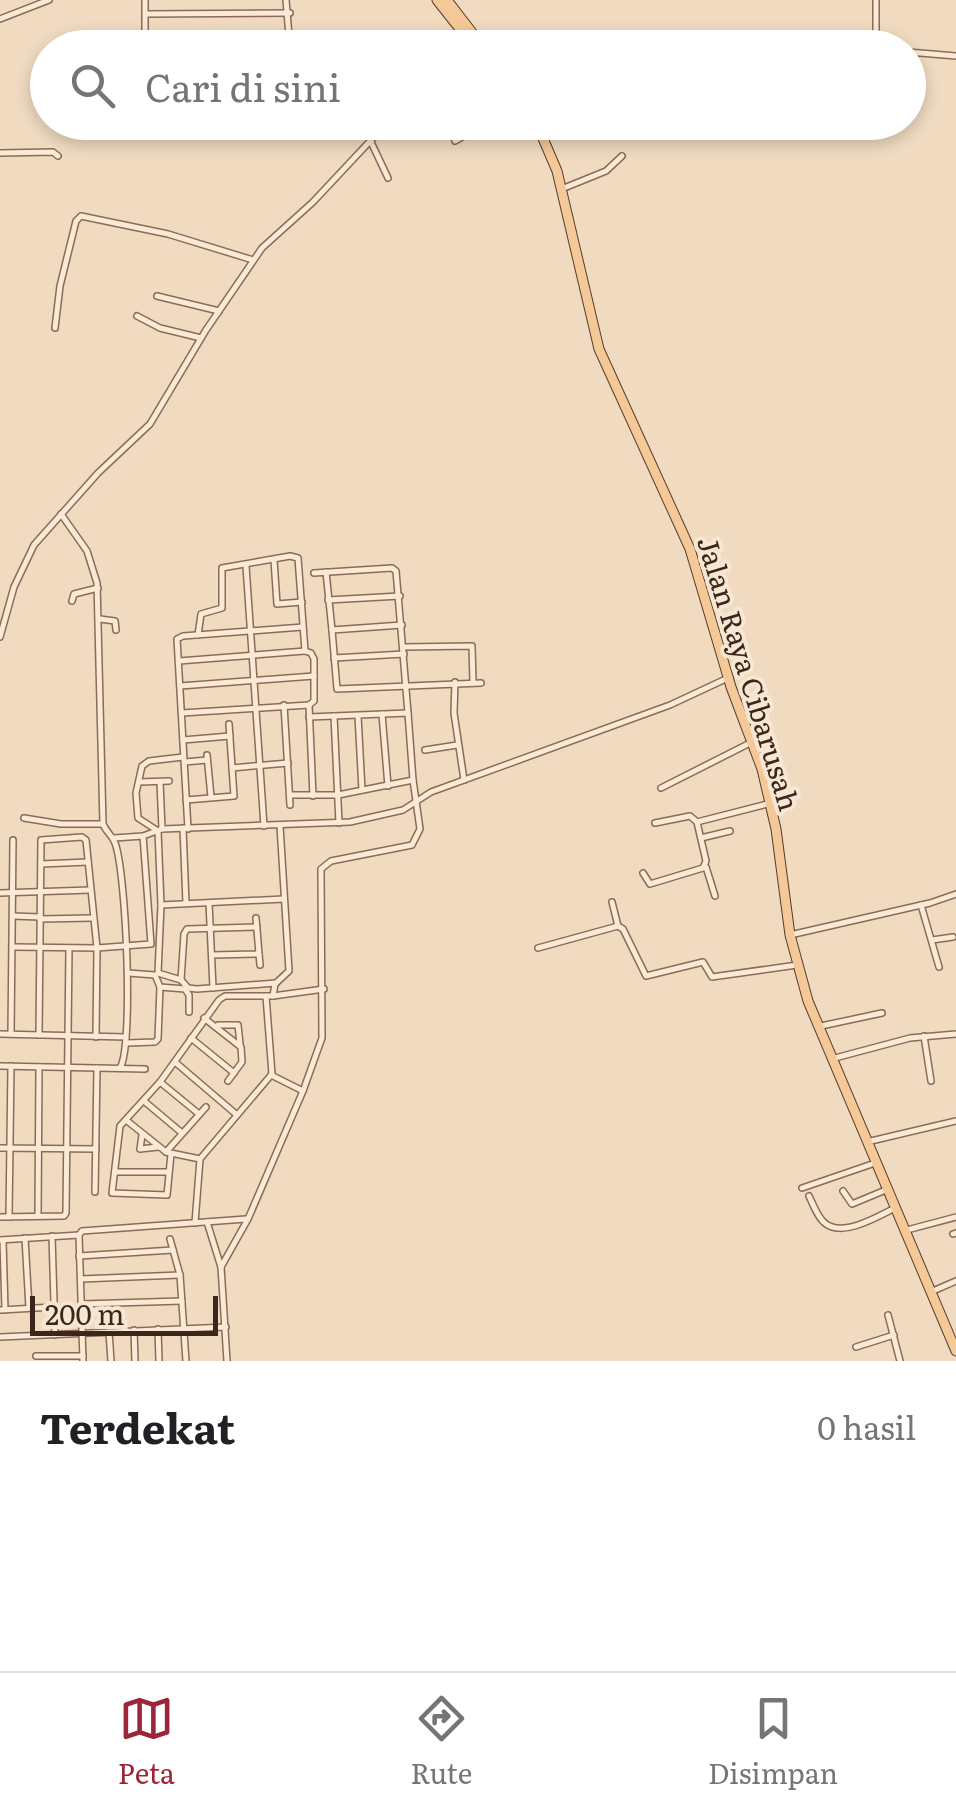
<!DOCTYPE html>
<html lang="id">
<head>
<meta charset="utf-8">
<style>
  body { margin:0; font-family:Literata,serif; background:#f6f6f6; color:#202124 }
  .scale { position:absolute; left:30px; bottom:25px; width:188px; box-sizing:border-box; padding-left:10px; border:5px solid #3a261d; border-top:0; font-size:28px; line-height:35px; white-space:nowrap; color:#3a261d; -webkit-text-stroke:8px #f7e6d1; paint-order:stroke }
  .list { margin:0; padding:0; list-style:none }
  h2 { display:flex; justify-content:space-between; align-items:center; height:130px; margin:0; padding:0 40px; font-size:42px }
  h2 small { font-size:32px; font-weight:400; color:#757577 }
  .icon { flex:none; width:55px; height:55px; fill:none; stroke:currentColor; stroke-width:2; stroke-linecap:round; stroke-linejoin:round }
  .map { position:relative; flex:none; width:956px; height:1361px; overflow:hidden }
  .search { position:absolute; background:#fff; box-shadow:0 5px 15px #0003; left:30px; right:30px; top:30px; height:110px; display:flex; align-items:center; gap:25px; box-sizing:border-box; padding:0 35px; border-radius:55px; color:#757577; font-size:38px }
  .sheet { height:310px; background:#fff }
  nav { display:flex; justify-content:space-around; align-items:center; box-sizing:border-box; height:140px; border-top:2px solid #e0e0e0; background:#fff; font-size:28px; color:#757577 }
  nav a { display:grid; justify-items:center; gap:5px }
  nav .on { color:#9d2539 }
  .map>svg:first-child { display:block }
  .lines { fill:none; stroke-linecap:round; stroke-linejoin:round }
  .minor-casing { stroke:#8b6b58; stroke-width:8 }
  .primary-casing { stroke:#583a2c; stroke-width:11 }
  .minor { stroke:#fae9d5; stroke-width:5 }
  .primary { stroke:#f5c997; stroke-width:9 }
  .labels { text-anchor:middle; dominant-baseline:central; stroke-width:8; stroke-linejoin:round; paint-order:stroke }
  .street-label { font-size:28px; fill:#3a261d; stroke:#f7e6d1 }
</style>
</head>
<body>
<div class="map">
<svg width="956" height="1361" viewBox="0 0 956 1361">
  <rect width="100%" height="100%" fill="#f0dbc1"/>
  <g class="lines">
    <!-- minor casing -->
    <g class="minor-casing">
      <g id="minor">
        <path d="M286 0 290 48"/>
        <path d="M876 0V35L884 48"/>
        <path d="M146 14 290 13"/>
        <path d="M0 19 49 0"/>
        <path d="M145 48V0"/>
        <path d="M908 52 956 56"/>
        <path d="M455 141 489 122"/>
        <path d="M371 142 388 178"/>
        <path d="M0 153 53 152 58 156"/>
        <path d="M564 188 606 171 622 156"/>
        <path d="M157 296 219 311"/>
        <path d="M137 316 160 328 201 338"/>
        <path d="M55 328 60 286 76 221 81 216 168 234 253 260"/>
        <path d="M61 514 87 551 97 583 103 824C106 832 112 835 115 843 126 871 134 1046 120 1068"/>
        <path d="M274 560 277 604 302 602"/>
        <path d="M246 566 264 826"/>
        <path d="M326 572 332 630 402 625"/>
        <path d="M314 573 392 568 396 571 408 713"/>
        <path d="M328 600 400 596"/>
        <path d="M72 601 74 594 98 588"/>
        <path d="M100 619 115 621 116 630"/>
        <path d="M332 630 337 689 481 683"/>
        <path d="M0 637 14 587 34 545 98 473 150 424 206 330 262 248 313 202 388 122"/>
        <path d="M404 647 472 646 473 682"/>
        <path d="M334 658 404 654"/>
        <path d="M179 661 305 651"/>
        <path d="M455 682 454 713 464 780"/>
        <path d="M180 686 314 676"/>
        <path d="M284 705 290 805"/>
        <path d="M309 705 313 796"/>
        <path d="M182 713 309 705 314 701V659L311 653 305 651 298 558 290 556 222 568V608L201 614 198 635"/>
        <path d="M382 714 388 786"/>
        <path d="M334 716 339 823"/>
        <path d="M358 716 362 790"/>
        <path d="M183 740 230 736"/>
        <path d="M425 750 457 745"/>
        <path d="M207 755 211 797"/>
        <path d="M185 762 207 760"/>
        <path d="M232 768 288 763"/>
        <path d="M139 782 169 781"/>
        <path d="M160 782 162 829"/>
        <path d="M661 788 752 742"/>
        <path d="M290 795H338L413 780"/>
        <path d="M186 800 234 796 229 724"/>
        <path d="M24 818 61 824H103"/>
        <path d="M655 823 690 816 697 822"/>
        <path d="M183 828 186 903"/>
        <path d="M188 829 177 639 183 636 303 627"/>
        <path d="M158 831 161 905 158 973 181 980 184 934 187 929 257 927"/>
        <path d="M158 831 138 818 136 793 142 766 149 761 183 757"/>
        <path d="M143 836 162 829 350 822 403 810 431 792 670 705 730 677"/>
        <path d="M701 838 730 831"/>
        <path d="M41 864 88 862"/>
        <path d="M706 867 715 896"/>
        <path d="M643 873 650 884 703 868 706 861 697 822 771 803"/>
        <path d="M0 893 90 890"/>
        <path d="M612 902 618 926"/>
        <path d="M209 903 213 988"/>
        <path d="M161 905 284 899"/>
        <path d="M921 905 939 967"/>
        <path d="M13 916 40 917"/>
        <path d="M40 919 92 918"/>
        <path d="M790 935 930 903 956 894"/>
        <path d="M932 940 953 937"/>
        <path d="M13 947 97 948 151 944 143 836 114 838"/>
        <path d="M538 948 618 926 623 929 646 976 703 962 712 977 797 965"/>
        <path d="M259 954 260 965"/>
        <path d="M212 955 259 954 256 918"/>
        <path d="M128 973 155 975 160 987 185 989 189 995V1012"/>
        <path d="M181 980 188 988 197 989 276 983"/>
        <path d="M273 996 275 984 289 971 280 826"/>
        <path d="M204 1018 241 1047 242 1062 228 1081"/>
        <path d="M218 1025H238L240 1044"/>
        <path d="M821 1026 882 1013"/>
        <path d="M0 1034 126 1037"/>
        <path d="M11 1034 13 840"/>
        <path d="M39 1035 41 840 82 837 86 840 97 948 96 1037"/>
        <path d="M924 1036 931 1081"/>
        <path d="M191 1038 234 1073"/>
        <path d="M127 1043 155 1042 158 1039 160 987"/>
        <path d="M835 1058 910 1038 956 1034"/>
        <path d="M175 1062 237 1115"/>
        <path d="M0 1066 145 1069"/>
        <path d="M271 1075 303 1091"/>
        <path d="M160 1082 199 1114"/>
        <path d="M144 1101 182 1133"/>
        <path d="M126 1120 166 1152 200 1159"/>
        <path d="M142 1135 140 1149 158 1147"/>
        <path d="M871 1141 956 1121"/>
        <path d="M0 1148 96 1149"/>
        <path d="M166 1152 206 1107"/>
        <path d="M171 1154 167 1195 112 1193 120 1126 160 1082 219 1000 225 996H273L324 989"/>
        <path d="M115 1172H169"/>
        <path d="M802 1188 875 1163"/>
        <path d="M843 1191 852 1204 888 1189"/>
        <path d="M95 1192 97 1068"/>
        <path d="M809 1196C813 1204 818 1219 826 1224 844 1237 879 1216 895 1208"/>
        <path d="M38 1216 39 1067"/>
        <path d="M0 1217 64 1216 66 1213 69 948"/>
        <path d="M9 1217 11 1066"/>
        <path d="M207 1222 221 1267 227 1361"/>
        <path d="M195 1223 200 1159 272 1074 266 996"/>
        <path d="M907 1230 956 1217"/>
        <path d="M953 1234 956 1233"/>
        <path d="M52 1236 55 1335"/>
        <path d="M25 1238 29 1308"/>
        <path d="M170 1239 180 1275 186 1361"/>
        <path d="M0 1240 79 1235"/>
        <path d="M3 1240 5 1310"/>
        <path d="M79 1256 173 1250"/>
        <path d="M221 1267 248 1219 303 1091 322 1038 321 869 331 861 412 845 420 829 413 780 408 713 309 717"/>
        <path d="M81 1279 180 1275"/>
        <path d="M933 1291 956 1281"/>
        <path d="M82 1304 182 1301"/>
        <path d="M0 1310 54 1307"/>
        <path d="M888 1315 900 1361"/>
        <path d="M158 1329 159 1361"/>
        <path d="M134 1330 135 1361"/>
        <path d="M109 1332 111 1361"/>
        <path d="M0 1337 226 1327"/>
        <path d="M856 1347 894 1335"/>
        <path d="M36 1356H83"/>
        <path d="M83 1361 79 1235 82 1231 246 1219"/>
      </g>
    </g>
    <!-- primary casing -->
    <g class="primary-casing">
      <g id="primary">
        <path d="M437 0 475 48"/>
        <path d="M447 0 484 48"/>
        <path d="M536 122 557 171 599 349 690 549 731 687 762 769 776 829 790 935 808 1001 956 1351"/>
      </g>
    </g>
    <!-- minor -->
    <use href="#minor" class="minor"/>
    <!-- primary -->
    <use href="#primary" class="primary"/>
  </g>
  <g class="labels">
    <!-- street labels -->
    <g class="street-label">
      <text transform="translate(750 673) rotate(73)">Jalan Raya Cibarusah</text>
    </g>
  </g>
</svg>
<div class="scale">200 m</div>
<div class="search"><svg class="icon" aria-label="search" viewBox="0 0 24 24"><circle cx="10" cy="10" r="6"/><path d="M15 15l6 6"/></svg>Cari di sini</div>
</div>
<section class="sheet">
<h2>Terdekat<small>0 hasil</small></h2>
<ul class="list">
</ul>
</section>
<nav>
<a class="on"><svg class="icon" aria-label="map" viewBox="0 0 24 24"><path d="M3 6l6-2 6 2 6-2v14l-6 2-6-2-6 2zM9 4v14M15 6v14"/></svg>Peta</a>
<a><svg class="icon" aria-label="directions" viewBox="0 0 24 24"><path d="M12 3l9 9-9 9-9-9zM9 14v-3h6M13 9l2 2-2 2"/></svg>Rute</a>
<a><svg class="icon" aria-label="saved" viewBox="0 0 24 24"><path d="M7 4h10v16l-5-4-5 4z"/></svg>Disimpan</a>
</nav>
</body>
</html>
